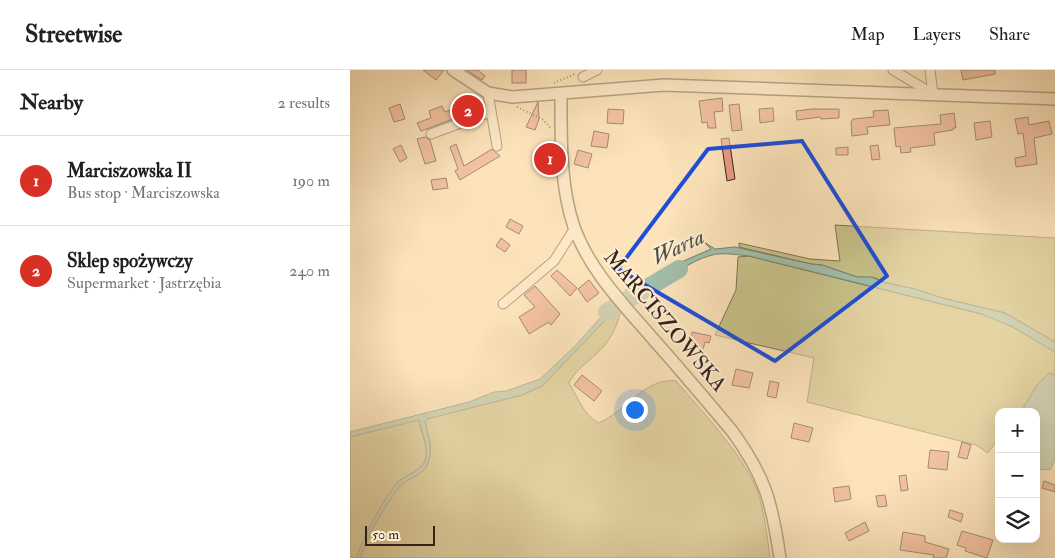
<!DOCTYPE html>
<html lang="en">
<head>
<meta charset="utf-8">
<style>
  body { margin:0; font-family:"IM FELL Double Pica",serif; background:#f2f2f2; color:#202124 }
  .controls { position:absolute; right:15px; bottom:15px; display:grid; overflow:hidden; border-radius:10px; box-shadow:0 5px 20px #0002 }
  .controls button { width:45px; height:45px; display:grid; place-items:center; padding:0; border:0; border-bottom:1px solid #e0e0e0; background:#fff; color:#202124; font:25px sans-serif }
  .scale { position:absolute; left:15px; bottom:12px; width:70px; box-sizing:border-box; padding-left:5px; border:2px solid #352319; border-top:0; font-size:14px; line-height:18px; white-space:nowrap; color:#352319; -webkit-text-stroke:4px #fdedd2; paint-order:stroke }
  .you { position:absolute; left:284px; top:339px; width:18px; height:18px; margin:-12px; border:4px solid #fff; border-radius:50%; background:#1a73e8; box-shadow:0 0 0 8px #1a73e833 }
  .badge { display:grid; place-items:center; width:32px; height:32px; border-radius:50%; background:#d93025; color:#fff; font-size:16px; font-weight:700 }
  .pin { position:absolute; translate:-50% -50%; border:2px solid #fff; box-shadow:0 1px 5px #0006 }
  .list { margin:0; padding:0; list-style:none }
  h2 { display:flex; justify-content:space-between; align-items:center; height:65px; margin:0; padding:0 20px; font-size:21px }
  h2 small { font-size:16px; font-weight:400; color:#757577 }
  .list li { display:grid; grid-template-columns:32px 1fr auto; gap:15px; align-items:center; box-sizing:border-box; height:90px; padding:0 20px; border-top:1px solid #e0e0e0 }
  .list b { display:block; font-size:19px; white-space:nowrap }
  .list p { margin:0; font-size:16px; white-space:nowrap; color:#757577 }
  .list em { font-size:16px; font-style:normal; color:#757577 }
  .icon { flex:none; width:28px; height:28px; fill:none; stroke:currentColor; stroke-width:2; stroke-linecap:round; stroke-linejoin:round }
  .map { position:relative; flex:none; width:705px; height:488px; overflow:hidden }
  header { display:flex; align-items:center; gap:30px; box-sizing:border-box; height:70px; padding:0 25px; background:#fff; border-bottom:1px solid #e0e0e0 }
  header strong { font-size:24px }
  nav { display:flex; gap:28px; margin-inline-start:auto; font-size:18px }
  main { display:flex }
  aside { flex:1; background:#fff }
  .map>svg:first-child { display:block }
  .green { fill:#c7c18a; stroke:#7e7252 }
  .water { fill:#a0bfaa; stroke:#758170 }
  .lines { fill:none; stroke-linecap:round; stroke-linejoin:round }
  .river { stroke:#a0bfaa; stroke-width:18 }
  .building { fill:#e99983; stroke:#352319 }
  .minor-casing { stroke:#675341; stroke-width:11 }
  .tertiary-casing { stroke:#675341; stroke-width:14 }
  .path { stroke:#352319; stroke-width:2; stroke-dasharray:1 2.5; stroke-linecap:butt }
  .minor { stroke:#fdedd2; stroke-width:9 }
  .tertiary { stroke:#fdedd2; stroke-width:11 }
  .marked { fill:none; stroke:#1d4ed8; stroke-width:4; stroke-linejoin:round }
  .labels { text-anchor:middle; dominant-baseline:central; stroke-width:4.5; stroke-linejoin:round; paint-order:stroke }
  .street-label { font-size:21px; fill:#352319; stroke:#fdedd2 }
  .water-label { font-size:22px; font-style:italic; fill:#555244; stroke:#fdedd2 }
</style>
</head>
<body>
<header>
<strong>Streetwise</strong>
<nav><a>Map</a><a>Layers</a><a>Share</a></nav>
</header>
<main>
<aside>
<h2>Nearby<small>2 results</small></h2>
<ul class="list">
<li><span class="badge">1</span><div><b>Marciszowska II</b><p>Bus stop · Marciszowska</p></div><em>190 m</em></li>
<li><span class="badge">2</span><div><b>Sklep spożywczy</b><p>Supermarket · Jastrzębia</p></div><em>240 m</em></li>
</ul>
</aside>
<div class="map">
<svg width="705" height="488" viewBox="0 0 705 488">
  <rect width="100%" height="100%" fill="#fce3ba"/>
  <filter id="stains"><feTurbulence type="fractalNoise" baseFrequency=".004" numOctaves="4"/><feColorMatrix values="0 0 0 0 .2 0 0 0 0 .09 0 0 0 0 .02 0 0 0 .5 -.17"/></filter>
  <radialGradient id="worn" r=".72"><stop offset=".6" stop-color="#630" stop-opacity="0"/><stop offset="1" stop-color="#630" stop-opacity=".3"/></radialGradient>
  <!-- green -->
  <g class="green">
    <path d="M485 155 705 168V272L655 243 592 228 565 219 532 212 526 208 507 207 472 195 461 194 389 177V173L460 189 490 191Z"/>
    <path d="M399 186 639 246 663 257 705 282V305L699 303 687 315 671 342H649V367L638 383 626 375 457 332 464 288 365 265 386 220 388 187Z"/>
    <path d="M267 238 271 240C267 258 258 275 243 287 234 295 225 301 219 313 228 327 233 345 249 353 275 342 295 307 326 311 352 342 394 385 408 423 415 444 417 467 420 488H11C12 473 41 425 52 414 61 406 73 405 78 393 84 378 78 366 75 352L77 348 172 325 192 316Z"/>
    <path d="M69 349C70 363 80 377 75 391 70 402 55 405 47 413 36 425 10 472 7 488H0V367Z"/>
  </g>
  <!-- water -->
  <g class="water">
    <path d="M354 172 365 179 385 177 461 194 472 195 507 207H522L532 212 565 219 592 228 655 243 705 272V282L663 257 632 244 399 186C389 185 378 183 367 184 348 187 325 202 312 214L306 203 361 179Z"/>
    <path d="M298 208 303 219 284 231 275 220Z"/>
    <path d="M263 234 267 238 192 316 172 325 77 349 75 352C78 367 84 381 76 397 72 405 59 408 52 414 41 425 12 473 11 488H7C10 472 36 425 47 413 55 405 70 402 75 391 80 377 71 363 69 350L0 367V362L119 332 144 322 156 321 190 309 224 277Z"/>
    <path d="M699 303 705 305V389L700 400 686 399V342H671L687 315Z"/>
  </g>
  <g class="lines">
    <!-- river -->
    <path class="river" d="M257 242 329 199"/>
  </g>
  <!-- building -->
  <g class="building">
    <path d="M73 0H94L86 10Z"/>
    <path d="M117 0H128L135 6 132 10Z"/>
    <rect x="162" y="0" width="14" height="13"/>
    <path d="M611 0H645V4L613 10Z"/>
    <path d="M372 28 373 41 364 42 366 58H358L357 52 352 53 349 31Z"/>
    <path d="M124 31 127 40 71 61 67 53 81 48 79 41 92 36 95 42Z"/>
    <path d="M188 32 189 49 185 60 176 57Z"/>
    <path d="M50 34 55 49 44 52 39 38Z"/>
    <path d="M389 34 392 60 382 61 379 35Z"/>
    <path d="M423 38 424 51 410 53 409 39Z"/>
    <path d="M258 39 274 40 273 54 257 53Z"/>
    <path d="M462 39H489V48L471 49 470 47 447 50 446 41Z"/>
    <path d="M538 40 540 55 517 57 518 64 502 66 501 52 503 49 524 47 523 41Z"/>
    <path d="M604 43 606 58H603V60L584 63 585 75 560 78 561 82 551 83 550 76 546 77 544 58 591 54 590 45Z"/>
    <path d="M678 47 679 55 699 51 702 64 684 68 687 94 666 97 665 88 676 86 673 63 668 64 665 49Z"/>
    <path d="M640 51 642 67 626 70 624 53Z"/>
    <path d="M244 61 259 64 257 78 241 76Z"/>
    <path d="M75 67 80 70 86 91 75 94 67 69Z"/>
    <path d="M379 68 385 109 377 111 371 69Z"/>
    <path d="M106 74 114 96 142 79 150 86 110 110 105 101 108 99 100 77Z"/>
    <path d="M51 75 57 88 50 92 43 79Z"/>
    <path d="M528 75 530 89 522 90 520 76Z"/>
    <path d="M498 77V85H486V78Z"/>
    <path d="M228 80 242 84 238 98 224 94Z"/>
    <path d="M96 108 98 118 83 120 81 110Z"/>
    <path d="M160 149 173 156 169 164 156 157Z"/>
    <path d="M151 168 160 175 155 182 146 176Z"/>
    <path d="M207 200 227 218 220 226 201 206Z"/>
    <path d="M239 210 249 223 237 232 228 219Z"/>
    <path d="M185 216 210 244 201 255 199 252 179 264 169 247 185 237 174 225Z"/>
    <path d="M342 262 361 266 359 273 355 272 353 279 339 276Z"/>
    <path d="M386 299 403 303 399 318 382 315Z"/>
    <path d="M232 305 252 321 244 331 224 315Z"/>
    <path d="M420 311 429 313 426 328 417 326Z"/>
    <path d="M444 353 463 358 459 372 441 368Z"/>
    <path d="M612 372 621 375 617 389 608 387Z"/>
    <path d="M580 380 599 382 597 400 578 398Z"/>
    <path d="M556 405 558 420 551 421 549 406Z"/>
    <path d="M694 411 705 415V422L692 418Z"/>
    <path d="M499 416 501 429 485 432 483 418Z"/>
    <path d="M535 425 537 436 528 437 526 426Z"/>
    <path d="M600 440 613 444 611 452 598 447Z"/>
    <path d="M515 452 519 461 499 471 495 463Z"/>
    <path d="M612 461 643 470 637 488 615 481 616 478 607 475Z"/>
    <path d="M553 462 575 466V472L599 479 596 488H583L584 485 550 480Z"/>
  </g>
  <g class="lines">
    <!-- minor casing -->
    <g class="minor-casing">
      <g id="minor">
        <path d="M543 0 583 24 580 0"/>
        <path d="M233 7 247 0"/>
        <path d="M138 23 147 76"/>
        <path d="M81 64 140 42"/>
        <path d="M153 234 204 191 225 158"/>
      </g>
    </g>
    <!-- tertiary casing -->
    <g class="tertiary-casing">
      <g id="tertiary">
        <path d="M103 0 138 23 162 27 314 15 705 29"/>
        <path d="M211 25C211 69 210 116 224 157 240 201 273 234 303 269 330 299 356 330 382 361 416 408 422 433 430 488"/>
      </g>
    </g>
    <!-- path -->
    <g class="path">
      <path d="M204 13 225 4"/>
      <path d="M167 37 192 49 201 58"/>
    </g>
    <!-- minor -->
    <use href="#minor" class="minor"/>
    <!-- tertiary -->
    <use href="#tertiary" class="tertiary"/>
  </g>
  <!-- marked area -->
  <path d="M0 0H705V488H0ZM452 71 537 206 425 291 268 199 358 79Z" fill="#fce3ba" fill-opacity=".55" fill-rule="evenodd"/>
  <path class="marked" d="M452 71 537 206 425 291 268 199 358 79Z"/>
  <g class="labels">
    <!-- street labels -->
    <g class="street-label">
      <text transform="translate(315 251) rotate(50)">MARCISZOWSKA</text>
    </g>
    <!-- water labels -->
    <g class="water-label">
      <text transform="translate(328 177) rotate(-25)">Warta</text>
    </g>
  </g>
  <rect width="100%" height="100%" filter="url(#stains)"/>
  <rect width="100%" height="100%" fill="url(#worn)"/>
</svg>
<div class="controls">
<button>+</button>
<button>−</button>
<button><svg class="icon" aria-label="layers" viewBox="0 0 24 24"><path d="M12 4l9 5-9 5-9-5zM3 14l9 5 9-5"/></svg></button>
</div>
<div class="scale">50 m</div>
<div class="you"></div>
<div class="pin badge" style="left:200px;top:89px">1</div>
<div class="pin badge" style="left:118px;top:41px">2</div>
</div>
</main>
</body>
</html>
